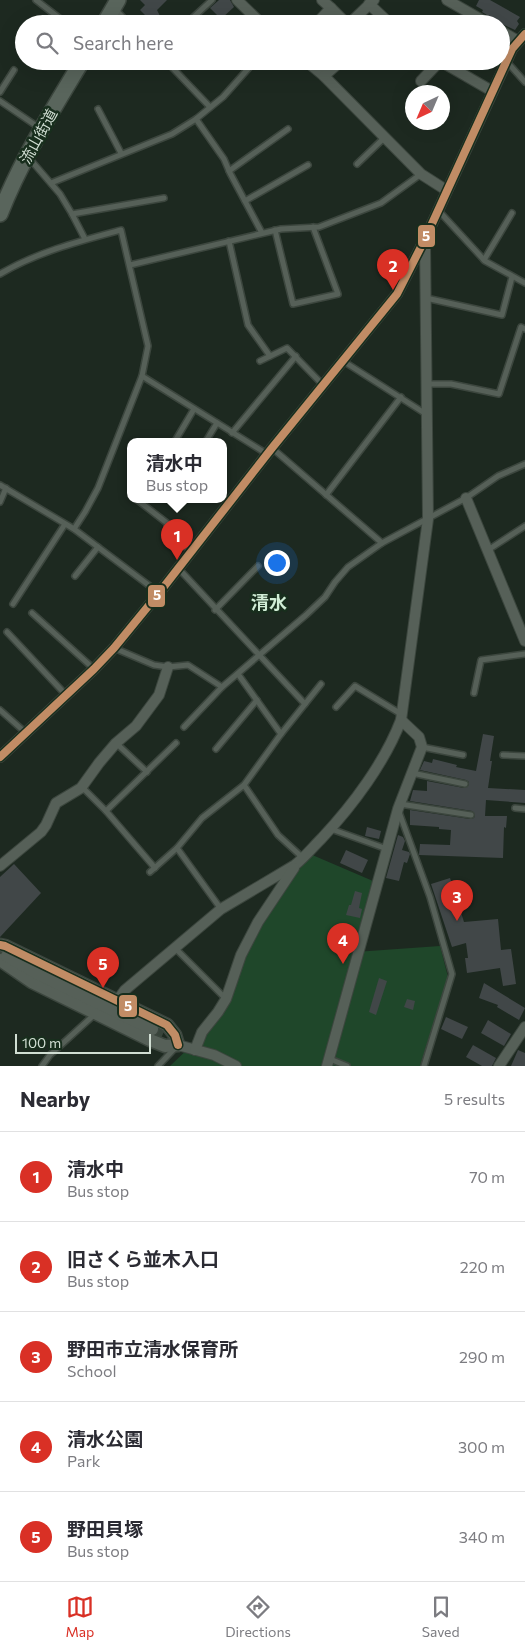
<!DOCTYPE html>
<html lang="en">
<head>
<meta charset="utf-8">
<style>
  body { margin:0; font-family:Commissioner,"Noto Sans JP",sans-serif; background:#f7f7f7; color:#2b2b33 }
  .compass { position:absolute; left:405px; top:85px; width:45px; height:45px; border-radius:50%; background:#fff; box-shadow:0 5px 20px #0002; rotate:224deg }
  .scale { position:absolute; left:15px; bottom:12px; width:136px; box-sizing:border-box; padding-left:5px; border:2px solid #d1ded3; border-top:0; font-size:14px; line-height:18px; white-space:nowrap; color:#d1ded3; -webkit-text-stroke:4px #182e1d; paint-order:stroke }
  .you { position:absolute; left:276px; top:562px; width:18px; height:18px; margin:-12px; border:4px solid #fff; border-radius:50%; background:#1a73e8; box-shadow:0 0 0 8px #1a73e833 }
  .badge { display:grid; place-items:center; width:32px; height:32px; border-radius:50%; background:#d93025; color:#fff; font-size:16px; font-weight:700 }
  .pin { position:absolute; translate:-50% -41px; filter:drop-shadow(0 1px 2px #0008) }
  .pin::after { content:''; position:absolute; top:26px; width:18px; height:15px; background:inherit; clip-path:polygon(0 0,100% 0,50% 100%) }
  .popup { position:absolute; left:127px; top:438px; width:100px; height:65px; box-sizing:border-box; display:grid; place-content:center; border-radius:10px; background:#fff; filter:drop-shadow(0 1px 4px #0005); font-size:16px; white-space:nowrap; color:#7c7c81 }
  .popup b { font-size:19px; color:#2b2b33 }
  .popup::after { content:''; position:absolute; left:50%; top:100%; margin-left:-10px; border:10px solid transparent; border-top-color:#fff }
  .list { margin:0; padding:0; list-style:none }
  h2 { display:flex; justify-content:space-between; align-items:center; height:65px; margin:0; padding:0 20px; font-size:21px }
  h2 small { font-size:16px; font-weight:400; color:#7c7c81 }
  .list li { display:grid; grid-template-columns:32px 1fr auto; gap:15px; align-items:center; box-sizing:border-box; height:90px; padding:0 20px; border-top:1px solid #e1e1e2 }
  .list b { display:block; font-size:19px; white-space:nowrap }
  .list p { margin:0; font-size:16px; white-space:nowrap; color:#7c7c81 }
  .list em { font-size:16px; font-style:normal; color:#7c7c81 }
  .icon { flex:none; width:28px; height:28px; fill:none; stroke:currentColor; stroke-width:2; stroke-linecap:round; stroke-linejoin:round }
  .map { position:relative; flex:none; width:525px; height:1066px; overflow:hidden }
  .search { position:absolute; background:#fff; box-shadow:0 5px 20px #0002; left:15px; right:15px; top:15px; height:55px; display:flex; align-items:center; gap:12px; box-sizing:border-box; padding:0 18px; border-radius:28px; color:#7c7c81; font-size:19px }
  .sheet { height:515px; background:#fff }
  nav { display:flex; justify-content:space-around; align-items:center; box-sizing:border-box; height:70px; border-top:1px solid #e1e1e2; background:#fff; font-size:14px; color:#7c7c81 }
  nav a { display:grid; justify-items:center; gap:2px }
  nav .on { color:#d93025 }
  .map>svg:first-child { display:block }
  .green { fill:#1f472a }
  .building { fill:#414748 }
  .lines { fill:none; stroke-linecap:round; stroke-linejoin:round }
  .tertiary-tunnel { stroke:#38443b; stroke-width:12; stroke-dasharray:12 6; stroke-linecap:butt }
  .service-casing { stroke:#3c463e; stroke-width:8 }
  .minor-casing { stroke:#3c463e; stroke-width:12 }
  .tertiary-casing { stroke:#3c463e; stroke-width:15 }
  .primary-casing { stroke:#3c463e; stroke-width:18 }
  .service { stroke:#566058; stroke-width:5 }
  .minor { stroke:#566058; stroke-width:10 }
  .tertiary { stroke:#566058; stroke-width:12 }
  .primary { stroke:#59655c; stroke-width:15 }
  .bus-1-casing { stroke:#182e1d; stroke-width:11 }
  .bus-1 { stroke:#c18c65; stroke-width:8 }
  .labels { text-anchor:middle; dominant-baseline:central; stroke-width:5; stroke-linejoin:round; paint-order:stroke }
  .street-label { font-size:15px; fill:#d1ded3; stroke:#182e1d }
  .quarter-label { font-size:18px; font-weight:bold; fill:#d1edd6; stroke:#182e1d }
  .line-badge { stroke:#182e1d; stroke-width:2 }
  .badge-label { font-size:14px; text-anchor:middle; font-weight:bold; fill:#fff }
</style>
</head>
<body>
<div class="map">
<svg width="525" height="1066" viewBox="0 0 525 1066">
  <rect width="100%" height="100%" fill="#1d2920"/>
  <!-- green -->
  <path class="green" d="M310 854 373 881 355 952 440 946 448 977 420 1066H170L213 1025 252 937 278 892Z"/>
  <!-- building -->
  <g class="building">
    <path d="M140 0H167L157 10 160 16 153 23 140 10 145 5Z"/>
    <path d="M219 0H230L234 7 221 19 210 8Z"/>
    <path d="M479 0H490L520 17 517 21 519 24 515 30 502 24 482 12 483 10 476 6Z"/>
    <path d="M483 734 494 736 490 761H492L488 788 525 790V803L486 800 485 816H507L506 828 504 827 503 858 419 855 420 844 450 845 451 830 439 829V827L410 825V810L470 819 474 818 475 815 472 811 410 801 413 790 427 791V781L464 788 469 785V782L466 780 420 770 424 761 432 763 433 759 457 765 456 767 476 771Z"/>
    <path d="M367 827 381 831 379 839 365 836Z"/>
    <path d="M398 835 403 837 405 841 402 850 409 852 410 854 407 863 404 862 399 881 386 878Z"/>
    <path d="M346 850 368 860 362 873 340 863Z"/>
    <path d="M14 864 41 893 0 937V877Z"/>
    <path d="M450 878 464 922 498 919 501 950 511 949 516 984 503 986 500 968 467 973 465 958H468L466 943 452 947 431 884Z"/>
    <path d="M355 891 362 893 359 908 362 909 360 918 346 915 349 905H351Z"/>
    <path d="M379 978 387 981 376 1015 369 1012Z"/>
    <path d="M484 983 525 1008 519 1020 497 1007 498 1005 479 998Z"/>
    <path d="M407 999 415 1001 413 1010 404 1007Z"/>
    <path d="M446 1017 468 1027 462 1039 441 1029Z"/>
    <path d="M488 1020 511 1034 504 1046 481 1033Z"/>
    <path d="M473 1045 496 1058 492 1066H482L466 1057Z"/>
    <path d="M518 1050 525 1053V1066H511Z"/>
  </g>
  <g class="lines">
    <!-- tertiary-tunnel -->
    <path class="tertiary-tunnel" d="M152 1029 182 1043"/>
    <!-- service casing -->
    <g class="service-casing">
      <g id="service">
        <path d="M36 0 67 24"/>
        <path d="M116 10 129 24"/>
        <path d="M186 24 212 0"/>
        <path d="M166 61 210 107"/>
        <path d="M507 62 525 82"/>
        <path d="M0 92 14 70"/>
        <path d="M0 101 41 129"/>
        <path d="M98 109 121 153"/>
        <path d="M196 119 224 159 230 173 262 233"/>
        <path d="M29 158 60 194 72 214 85 239"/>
        <path d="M357 164 384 138"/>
        <path d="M229 171 288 129"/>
        <path d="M51 183 172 134 196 119 223 97 255 61"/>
        <path d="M245 201 308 165"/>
        <path d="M438 210 485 261 525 283"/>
        <path d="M72 214 164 198"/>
        <path d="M275 230 293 304 338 294 313 227"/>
        <path d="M229 241 248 325 270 356"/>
        <path d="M484 260 512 213"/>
        <path d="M130 265 281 229 319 227 381 203 421 174"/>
        <path d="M0 274C37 252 80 241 121 230L148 346 142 376 98 488 85 512 74 529"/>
        <path d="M426 298 502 315 512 277"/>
        <path d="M260 361 287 348 323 385"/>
        <path d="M343 361 426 414"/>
        <path d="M142 376 267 454"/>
        <path d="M427 384H451L499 394 521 327 525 329"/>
        <path d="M232 433 296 356"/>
        <path d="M175 441 194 409"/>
        <path d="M206 441 217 423"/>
        <path d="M272 448 382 543"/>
        <path d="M0 485 74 529 159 593"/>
        <path d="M326 495 401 397"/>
        <path d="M136 499 167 523V532L191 552"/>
        <path d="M0 502 6 488"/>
        <path d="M488 550 525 526"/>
        <path d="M179 569 305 704"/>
        <path d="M75 576 98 547"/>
        <path d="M13 604 65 524"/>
        <path d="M215 610 258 566"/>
        <path d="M32 613 94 669"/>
        <path d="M7 632 66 695"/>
        <path d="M114 648 154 665 168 667 188 665 222 687"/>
        <path d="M238 674 281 734"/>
        <path d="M474 693 481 660 525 654"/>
        <path d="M336 707 355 686 401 714"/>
        <path d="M0 710 26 733"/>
        <path d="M184 727 222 687 306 615 325 597 335 582 348 567 382 543 466 498 498 476 525 464"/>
        <path d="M116 743 147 772"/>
        <path d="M422 747 463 755"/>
        <path d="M216 749 257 700"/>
        <path d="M503 755 525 756"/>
        <path d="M412 773 465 784"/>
        <path d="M244 785 278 835 303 858"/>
        <path d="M82 787 106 811"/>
        <path d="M400 804 471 815"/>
        <path d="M515 808 525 809"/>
        <path d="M399 812 430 897 452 974 424 1066"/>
        <path d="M331 829 387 849"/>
        <path d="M155 868 106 811 176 743"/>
        <path d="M150 872 177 848"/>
        <path d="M221 909 177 848 202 818 244 785 281 734 321 684"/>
        <path d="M175 948 226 999"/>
        <path d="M330 1059 347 1066"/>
        <path d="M42 1066 50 1055 95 1014"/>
        <path d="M158 1066 176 1047"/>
      </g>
    </g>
    <!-- minor casing -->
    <g class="minor-casing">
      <g id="minor">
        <path d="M237 0 262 24"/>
        <path d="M447 0 489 24"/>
        <path d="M369 4 386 20 382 24"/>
        <path d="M331 8 347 24"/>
        <path d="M316 24 331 8 322 0"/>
        <path d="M349 24 374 0"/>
        <path d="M501 31 518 41"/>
        <path d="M306 61 324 76 421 174 446 190"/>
        <path d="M324 76 341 61"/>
        <path d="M421 81 440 61 492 91"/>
        <path d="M466 498 525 641"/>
        <path d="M0 757 94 669 114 648 159 593 272 448 397 294 425 239 505 65 512 49 525 34"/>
        <path d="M0 866 41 832 46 825 56 803 81 788 99 763 116 743 136 726 159 695 168 667"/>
        <path d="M117 1001 125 990 221 909 295 865C305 857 313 847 322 838 353 805 385 762 401 720L428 519 425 242"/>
        <path d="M178 1045 214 1055 236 1066"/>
        <path d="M195 1050 202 1032 218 1012 226 999 241 955 258 922 294 868"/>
        <path d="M327 1066 398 809 422 747 419 737 401 720"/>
        <path d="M499 1066 525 1027"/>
      </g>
    </g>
    <!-- tertiary casing -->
    <g class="tertiary-casing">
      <g id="tertiary">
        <path d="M0 945 5 946 167 1025 175 1035 178 1045 165 1046 150 1040 32 982 0 960"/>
        <path d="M7 956 39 974 152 1029"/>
      </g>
    </g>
    <!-- primary casing -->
    <g class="primary-casing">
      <g id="primary">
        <path d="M104 24 118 0"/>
        <path d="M0 214C21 160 52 111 82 61"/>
      </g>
    </g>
    <!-- service -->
    <use href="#service" class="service"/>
    <!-- minor -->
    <use href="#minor" class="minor"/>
    <!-- tertiary -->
    <use href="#tertiary" class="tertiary"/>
    <!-- primary -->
    <use href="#primary" class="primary"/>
    <!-- bus-1 casing -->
    <g class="bus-1-casing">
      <g id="bus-1">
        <path d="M0 757 94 669 114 648 159 593 272 448 397 294 425 239 512 49 525 34"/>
        <path d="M0 945 5 946 167 1025 175 1035 178 1045"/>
      </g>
    </g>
    <!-- bus-1 -->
    <use href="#bus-1" class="bus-1"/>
  </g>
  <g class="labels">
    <!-- street labels -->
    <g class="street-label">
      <text transform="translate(38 136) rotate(-61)">流山街道</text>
    </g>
    <!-- quarter labels -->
    <g class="quarter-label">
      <text x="269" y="602">清水</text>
    </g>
  </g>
  <g class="line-badge">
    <rect x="417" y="224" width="19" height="24" rx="5" fill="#c18c65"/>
    <rect x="147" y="584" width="19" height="24" rx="5" fill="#c18c65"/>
    <rect x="118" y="994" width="20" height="24" rx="5" fill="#c18c65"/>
  </g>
  <g class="badge-label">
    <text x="426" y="241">5</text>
    <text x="157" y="600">5</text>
    <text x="128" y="1011">5</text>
  </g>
</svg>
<svg class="compass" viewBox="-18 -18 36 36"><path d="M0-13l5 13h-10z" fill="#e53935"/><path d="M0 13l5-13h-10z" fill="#7c7c81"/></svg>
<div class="scale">100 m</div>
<div class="you"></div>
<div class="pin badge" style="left:177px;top:560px">1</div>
<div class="popup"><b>清水中</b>Bus stop</div>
<div class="pin badge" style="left:393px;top:290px">2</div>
<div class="pin badge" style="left:457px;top:921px">3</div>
<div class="pin badge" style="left:343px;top:964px">4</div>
<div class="pin badge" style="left:103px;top:988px">5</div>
<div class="search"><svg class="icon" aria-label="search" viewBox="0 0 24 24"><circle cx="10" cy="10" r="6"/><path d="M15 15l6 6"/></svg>Search here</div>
</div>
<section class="sheet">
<h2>Nearby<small>5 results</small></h2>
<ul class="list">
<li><span class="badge">1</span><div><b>清水中</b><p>Bus stop</p></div><em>70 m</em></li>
<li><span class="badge">2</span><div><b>旧さくら並木入口</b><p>Bus stop</p></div><em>220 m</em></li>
<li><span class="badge">3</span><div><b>野田市立清水保育所</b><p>School</p></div><em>290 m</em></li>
<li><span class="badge">4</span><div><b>清水公園</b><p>Park</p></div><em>300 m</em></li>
<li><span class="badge">5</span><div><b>野田貝塚</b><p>Bus stop</p></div><em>340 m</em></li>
</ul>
</section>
<nav>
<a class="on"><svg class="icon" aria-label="map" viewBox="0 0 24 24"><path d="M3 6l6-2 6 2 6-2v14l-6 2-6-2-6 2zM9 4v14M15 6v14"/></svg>Map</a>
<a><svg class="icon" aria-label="directions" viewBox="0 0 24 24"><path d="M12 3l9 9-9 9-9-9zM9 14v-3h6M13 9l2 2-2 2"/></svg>Directions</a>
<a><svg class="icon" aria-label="saved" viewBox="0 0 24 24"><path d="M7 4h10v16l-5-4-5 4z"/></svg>Saved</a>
</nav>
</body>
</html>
